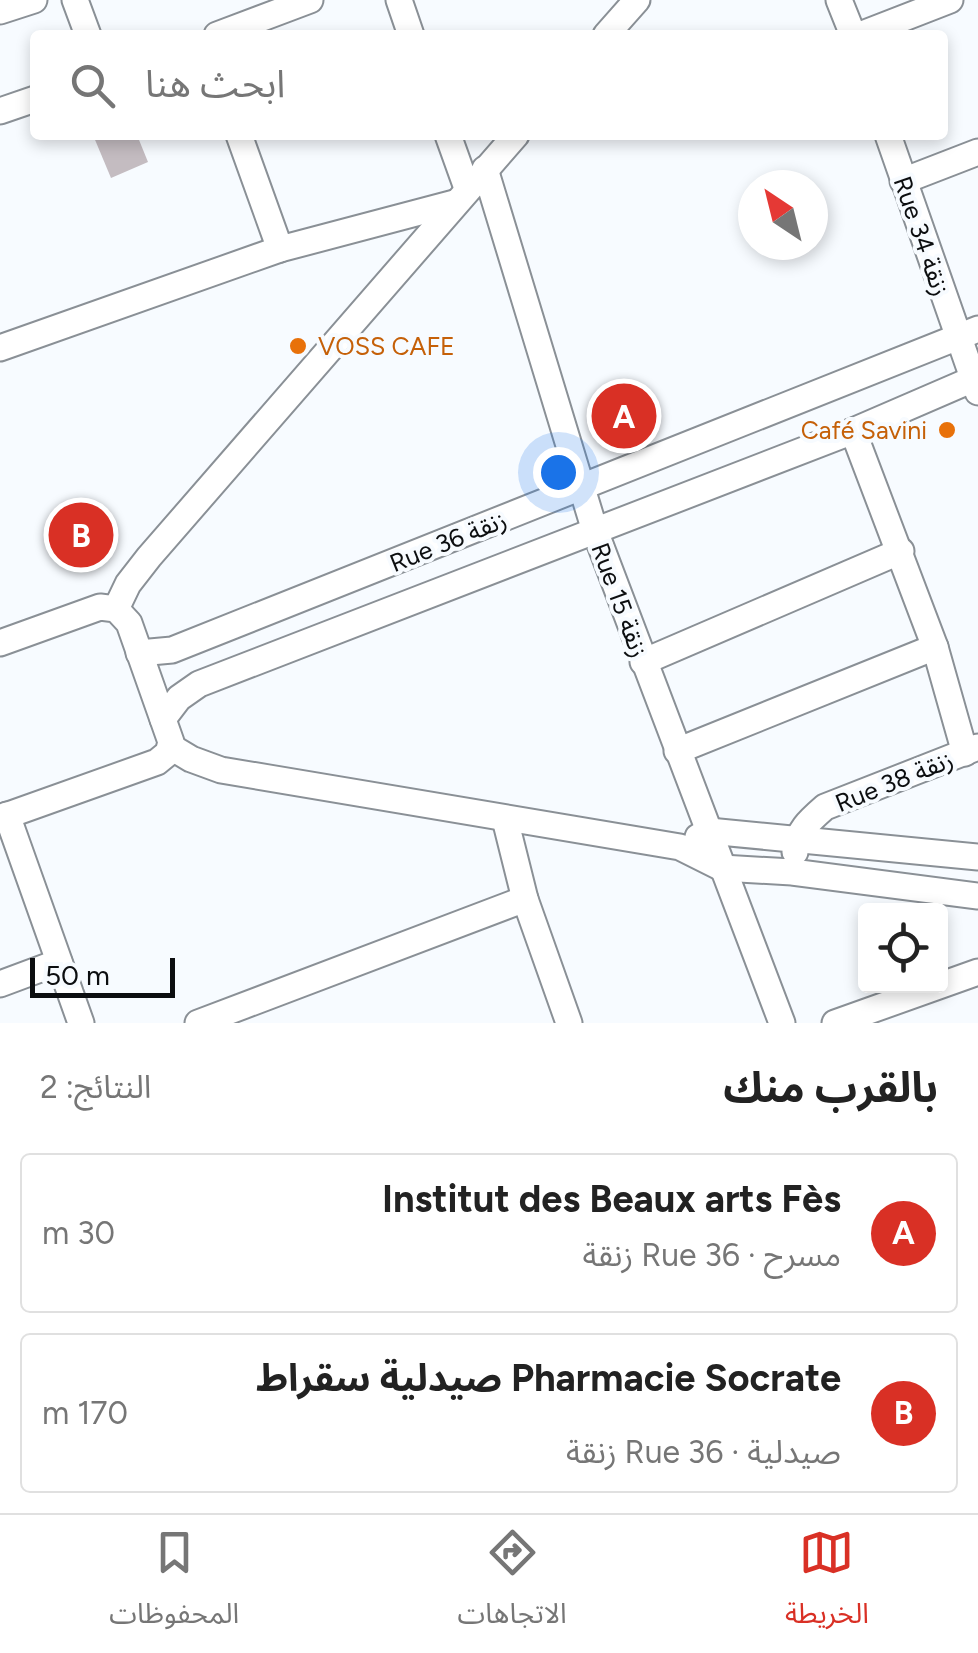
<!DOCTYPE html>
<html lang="ar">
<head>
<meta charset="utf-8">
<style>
  body { margin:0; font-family:Figtree,"Noto Sans Arabic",sans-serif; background:#f6f6f6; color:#222; direction:rtl }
  .controls { position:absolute; right:30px; bottom:30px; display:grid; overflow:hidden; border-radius:10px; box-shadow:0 5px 15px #0003 }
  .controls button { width:90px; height:90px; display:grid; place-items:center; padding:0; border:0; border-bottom:2px solid #e0e0e0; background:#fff; color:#222; font:50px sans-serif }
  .compass { position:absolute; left:738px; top:170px; width:90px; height:90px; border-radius:50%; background:#fff; box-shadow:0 5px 15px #0003; rotate:325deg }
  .scale { position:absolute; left:30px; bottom:25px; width:145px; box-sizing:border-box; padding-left:10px; border:5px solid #0c0e10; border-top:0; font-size:28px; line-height:35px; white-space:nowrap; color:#0c0e10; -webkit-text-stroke:8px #f7fbff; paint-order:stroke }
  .you { position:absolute; left:558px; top:472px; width:35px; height:35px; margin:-25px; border:8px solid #fff; border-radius:50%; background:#1a73e8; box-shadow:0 0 0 15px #1a73e833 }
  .badge { display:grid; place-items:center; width:65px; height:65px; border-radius:50%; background:#d93025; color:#fff; font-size:32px; font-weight:700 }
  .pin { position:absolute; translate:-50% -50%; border:5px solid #fff; box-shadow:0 2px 10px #0006 }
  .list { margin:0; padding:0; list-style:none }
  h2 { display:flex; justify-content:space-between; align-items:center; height:130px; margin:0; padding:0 40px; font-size:42px }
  h2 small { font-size:32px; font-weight:400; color:#767676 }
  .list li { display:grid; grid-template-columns:65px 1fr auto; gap:30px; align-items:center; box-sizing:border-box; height:160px; margin:0 20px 20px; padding:0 20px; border:2px solid #e0e0e0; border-radius:10px }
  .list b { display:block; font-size:38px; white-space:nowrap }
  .list p { margin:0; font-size:32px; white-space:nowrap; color:#767676 }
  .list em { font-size:32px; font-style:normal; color:#767676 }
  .icon { flex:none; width:55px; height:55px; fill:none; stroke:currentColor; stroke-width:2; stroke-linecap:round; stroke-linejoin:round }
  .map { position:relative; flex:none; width:978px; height:1023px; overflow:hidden; direction:ltr }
  .search { position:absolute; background:#fff; box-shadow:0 5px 15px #0003; left:30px; right:30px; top:30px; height:110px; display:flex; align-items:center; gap:25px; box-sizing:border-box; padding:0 35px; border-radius:10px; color:#767676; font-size:38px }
  .sheet { height:490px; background:#fff }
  nav { display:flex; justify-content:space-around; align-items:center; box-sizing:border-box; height:140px; border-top:2px solid #e0e0e0; background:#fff; font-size:28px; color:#767676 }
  nav a { display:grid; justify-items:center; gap:5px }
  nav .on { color:#d93025 }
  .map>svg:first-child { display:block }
  .building { fill:#c4bcc1 }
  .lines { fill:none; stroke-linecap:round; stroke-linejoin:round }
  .minor-casing { stroke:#8a9096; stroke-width:29 }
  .minor { stroke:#fff; stroke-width:25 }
  .food-dot { fill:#e8710a; stroke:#f7fbff; stroke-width:4 }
  .labels { text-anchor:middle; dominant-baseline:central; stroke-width:8; stroke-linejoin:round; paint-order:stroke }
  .street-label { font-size:25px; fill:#0c0e10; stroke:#f7fbff }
  .food-label { font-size:25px; fill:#c56008; stroke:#f7fbff; text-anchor:start }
</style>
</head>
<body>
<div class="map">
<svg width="978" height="1023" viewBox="0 0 978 1023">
  <rect width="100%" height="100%" fill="#f7fbff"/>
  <!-- building -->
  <path class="building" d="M93 135H137L148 162 111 178Z"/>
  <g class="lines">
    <!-- minor casing -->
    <g class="minor-casing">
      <g id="minor">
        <path d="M75 0 88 35"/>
        <path d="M399 0 411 35"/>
        <path d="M839 0 853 35"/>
        <path d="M0 11 34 0"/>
        <path d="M217 35 310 0"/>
        <path d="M606 35 637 0"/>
        <path d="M860 35 950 0"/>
        <path d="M0 111 35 99"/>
        <path d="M239 135 280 249"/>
        <path d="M448 135 467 188"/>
        <path d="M888 135 978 392"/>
        <path d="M485 169 595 531 782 1023"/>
        <path d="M903 181 978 152"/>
        <path d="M0 348 280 249 454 203"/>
        <path d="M853 431 935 647 965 753"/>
        <path d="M116 609 128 584 149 557 516 135"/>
        <path d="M0 643 100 607 116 609 129 623 171 742 168 753 157 762 0 818"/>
        <path d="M139 653 172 650 978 329"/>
        <path d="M643 662 901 551"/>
        <path d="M163 719 179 698 199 684 853 431 978 377"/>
        <path d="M171 747 191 759 221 770 680 847 722 868 792 872 978 896"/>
        <path d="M677 751 935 647"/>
        <path d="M7 815 81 1023"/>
        <path d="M505 819 525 899 569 1023"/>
        <path d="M698 837 709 831 978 857"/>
        <path d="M795 852C797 831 810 820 825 807L978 747"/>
        <path d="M0 984 59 962"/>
        <path d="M198 1023 525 899"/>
        <path d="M835 1023 978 972"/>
      </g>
    </g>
    <!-- minor -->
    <use href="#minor" class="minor"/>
  </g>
  <!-- markers -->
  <g class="food-dot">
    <circle cx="298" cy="346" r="10"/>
    <circle cx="947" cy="430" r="10"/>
  </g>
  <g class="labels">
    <!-- street labels -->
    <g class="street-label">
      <text transform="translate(922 236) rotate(71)">Rue 34 زنقة</text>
      <text transform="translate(448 541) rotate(-22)">Rue 36 زنقة</text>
      <text transform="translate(620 600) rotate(70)">Rue 15 زنقة</text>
      <text transform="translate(894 781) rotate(-22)">Rue 38 زنقة</text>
    </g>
    <!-- food labels -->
    <g class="food-label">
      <text x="318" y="346">VOSS CAFE</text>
      <text x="927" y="430" text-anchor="end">Café Savini</text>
    </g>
  </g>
</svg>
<div class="controls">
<button><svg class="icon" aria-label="locate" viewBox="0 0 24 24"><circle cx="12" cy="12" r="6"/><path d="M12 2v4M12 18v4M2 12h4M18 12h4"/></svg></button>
</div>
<svg class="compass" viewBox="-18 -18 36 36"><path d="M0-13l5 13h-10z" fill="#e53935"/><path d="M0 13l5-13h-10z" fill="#767676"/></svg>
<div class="scale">50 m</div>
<div class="you"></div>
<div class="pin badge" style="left:624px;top:416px">A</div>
<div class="pin badge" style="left:81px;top:535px">B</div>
<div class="search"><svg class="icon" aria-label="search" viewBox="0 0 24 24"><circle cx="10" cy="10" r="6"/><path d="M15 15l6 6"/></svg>ابحث هنا</div>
</div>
<section class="sheet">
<h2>بالقرب منك<small>النتائج: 2</small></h2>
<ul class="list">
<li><span class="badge">A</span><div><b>Institut des Beaux arts Fès</b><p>مسرح · Rue 36 زنقة</p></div><em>30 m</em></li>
<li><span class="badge">B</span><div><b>Pharmacie Socrate صيدلية سقراط</b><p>صيدلية · Rue 36 زنقة</p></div><em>170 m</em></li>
</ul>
</section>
<nav>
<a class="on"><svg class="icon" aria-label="map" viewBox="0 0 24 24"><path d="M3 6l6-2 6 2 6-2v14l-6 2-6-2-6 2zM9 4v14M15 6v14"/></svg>الخريطة</a>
<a><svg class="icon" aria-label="directions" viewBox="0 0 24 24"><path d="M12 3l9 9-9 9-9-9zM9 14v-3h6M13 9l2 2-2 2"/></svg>الاتجاهات</a>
<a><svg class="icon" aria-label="saved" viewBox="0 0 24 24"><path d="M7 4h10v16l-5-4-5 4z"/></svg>المحفوظات</a>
</nav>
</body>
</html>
